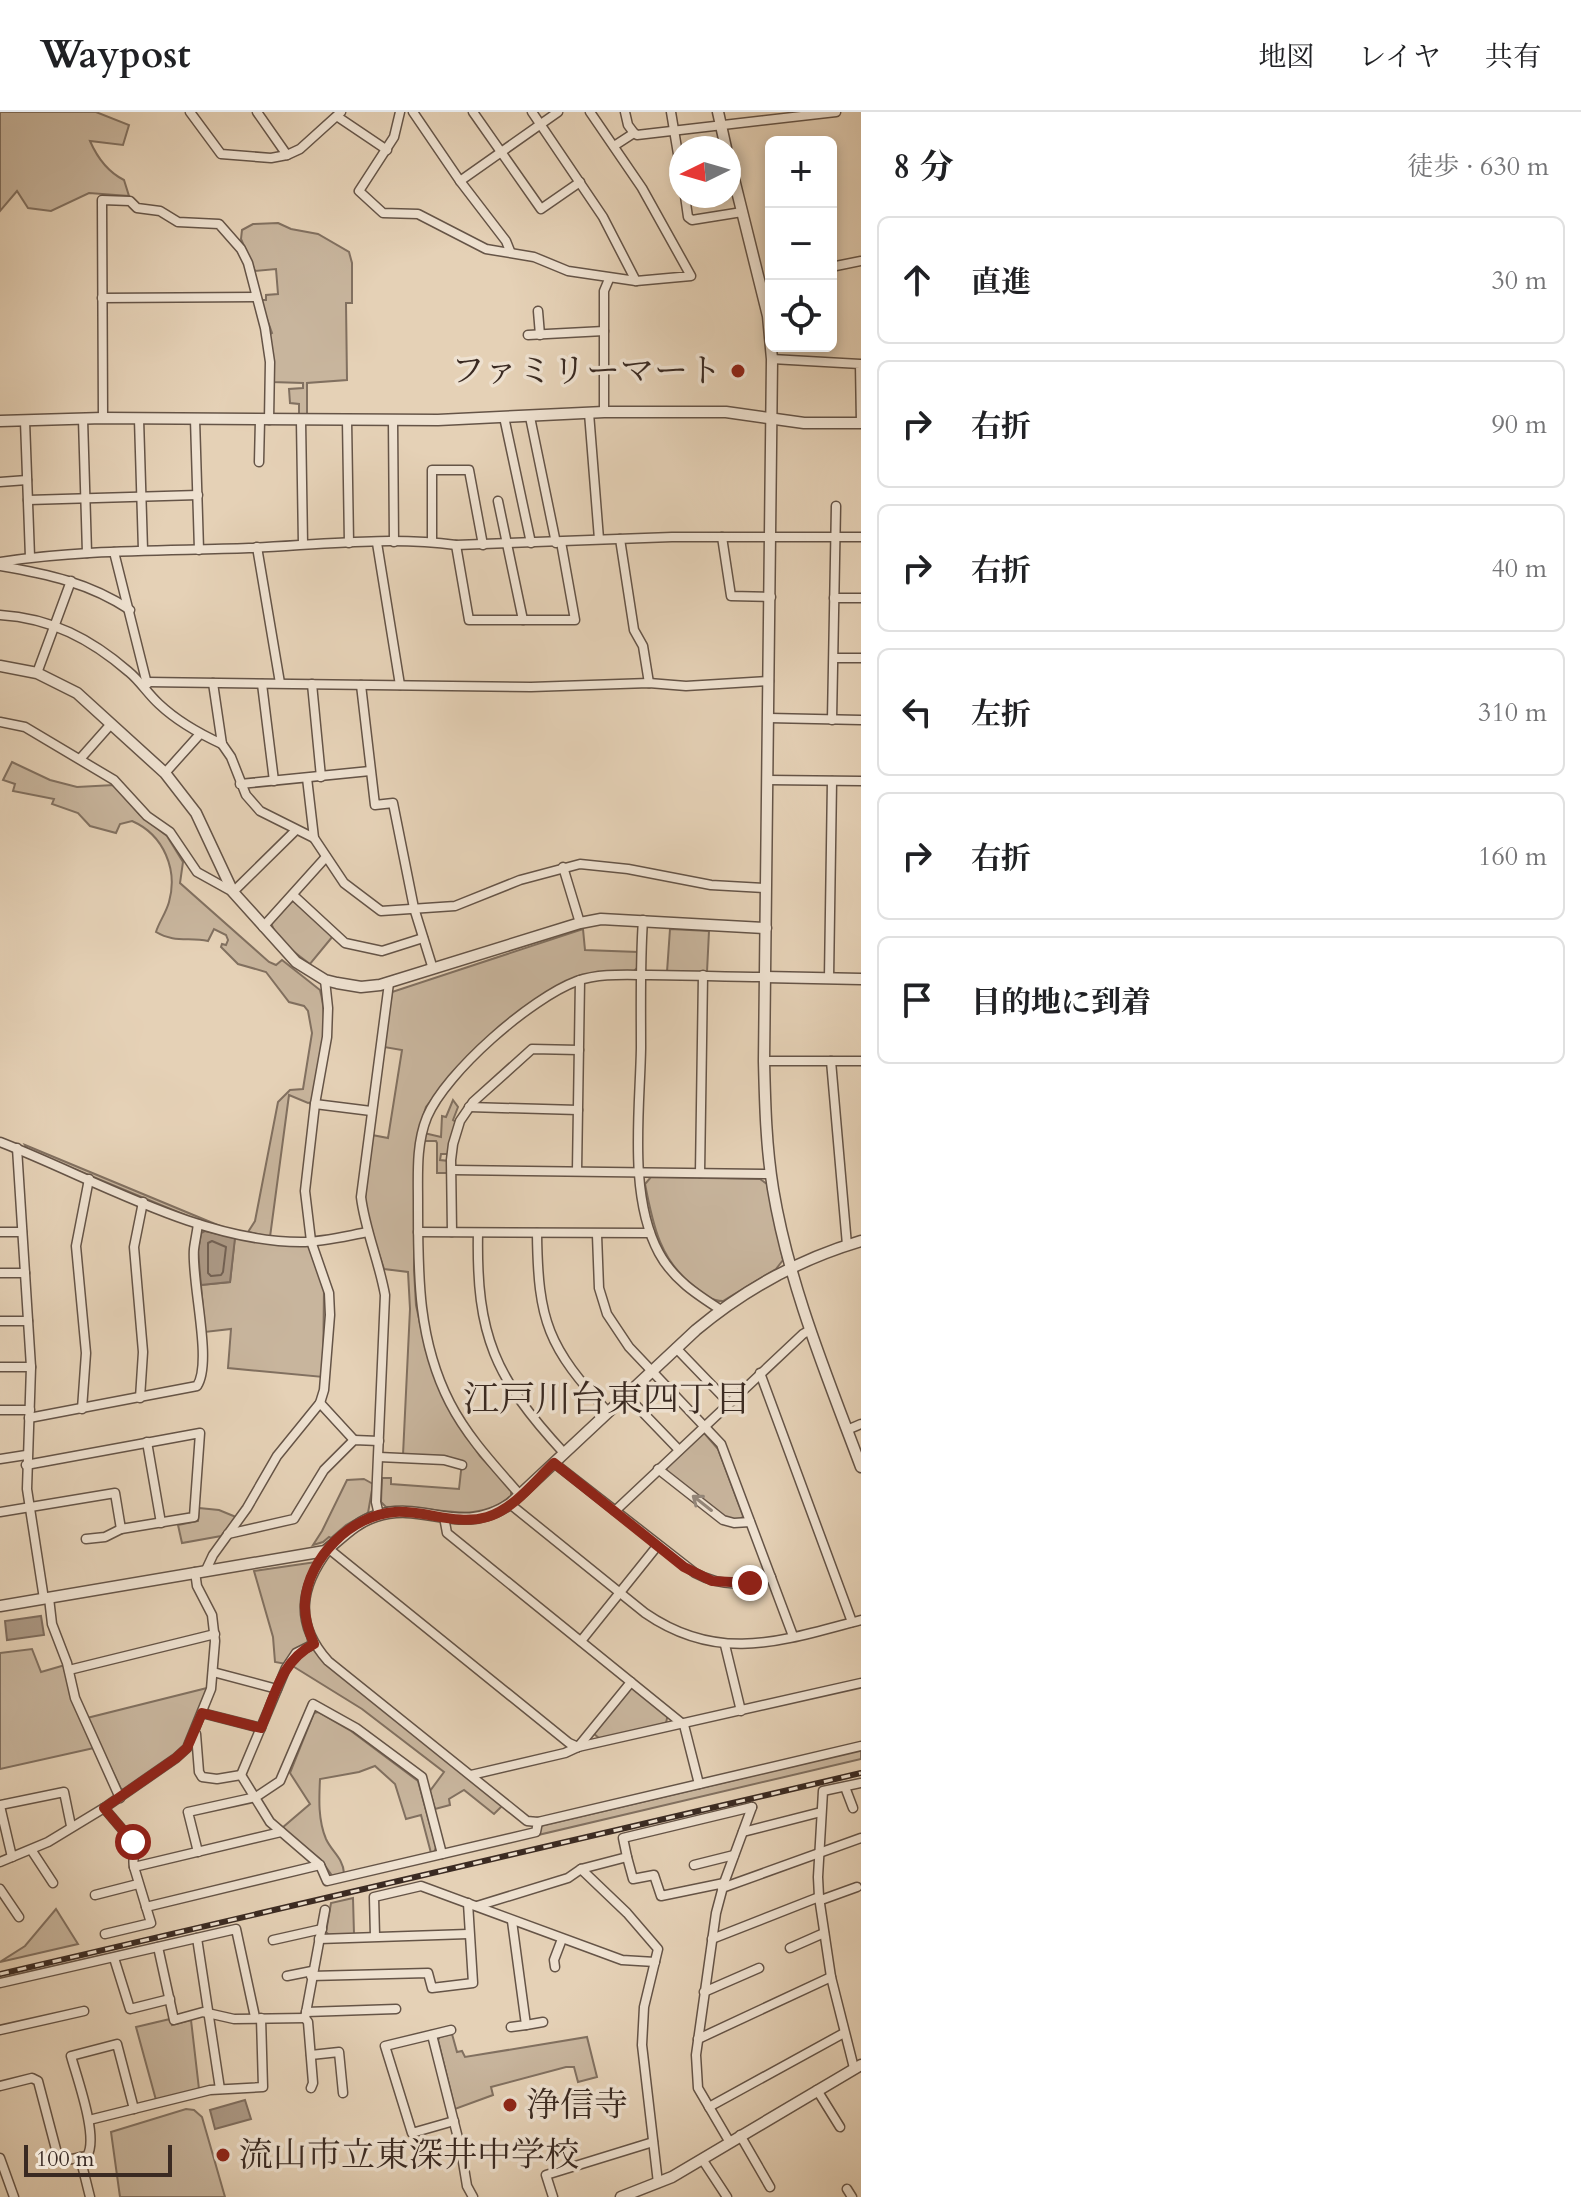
<!DOCTYPE html>
<html lang="ja">
<head>
<meta charset="utf-8">
<style>
  body { margin:0; font-family:Cardo,"Noto Serif JP",serif; background:#f2f2f2; color:#202124 }
  .controls { position:absolute; right:24px; top:24px; display:grid; overflow:hidden; border-radius:12px; box-shadow:0 4px 12px #0003 }
  .controls button { width:72px; height:72px; display:grid; place-items:center; padding:0; border:0; border-bottom:2px solid #e0e0e0; background:#fff; color:#202124; font:40px sans-serif }
  .compass { position:absolute; left:669px; top:24px; width:72px; height:72px; border-radius:50%; background:#fff; box-shadow:0 4px 12px #0003; rotate:265deg }
  .scale { position:absolute; left:24px; bottom:20px; width:148px; box-sizing:border-box; padding-left:8px; border:4px solid #3a2a22; border-top:0; font-size:22px; line-height:28px; white-space:nowrap; color:#3a2a22; -webkit-text-stroke:6px #eee1d0; paint-order:stroke }
  .stop { position:absolute; width:24px; height:24px; margin:-18px; border:6px solid #8f2418; border-radius:50%; background:#fff }
  .stop.end { background:#8f2418; border-color:#fff; box-shadow:0 2px 8px #0008 }
  .list { margin:0; padding:0; list-style:none }
  h2 { display:flex; justify-content:space-between; align-items:center; height:104px; margin:0; padding:0 32px; font-size:34px }
  h2 small { font-size:26px; font-weight:400; color:#757577 }
  .list li { display:grid; grid-template-columns:52px 1fr auto; gap:24px; align-items:center; box-sizing:border-box; height:128px; margin:0 16px 16px; padding:0 16px; border:2px solid #e0e0e0; border-radius:12px }
  .list b { display:block; font-size:30px; white-space:nowrap }
  .list em { font-size:26px; font-style:normal; color:#757577 }
  .icon { flex:none; width:44px; height:44px; fill:none; stroke:currentColor; stroke-width:2; stroke-linecap:round; stroke-linejoin:round }
  .map { position:relative; flex:none; width:861px; height:2085px; overflow:hidden }
  header { display:flex; align-items:center; gap:48px; box-sizing:border-box; height:112px; padding:0 40px; background:#fff; border-bottom:2px solid #e0e0e0 }
  header strong { font-size:38px }
  nav { display:flex; gap:44px; margin-inline-start:auto; font-size:28px }
  main { display:flex }
  aside { flex:1; background:#fff }
  .map>svg:first-child { display:block }
  .green { fill:#c8b59d; stroke:#817060; stroke-width:2 }
  .water { fill:#ab9884; stroke:#7e6c5d; stroke-width:2 }
  .lines { fill:none; stroke-linecap:round; stroke-linejoin:round }
  .shore { stroke:#726153; stroke-width:2 }
  .minor-casing { stroke:#655447; stroke-width:11 }
  .tertiary-casing { stroke:#655447; stroke-width:13 }
  .minor { stroke:#eee1d0; stroke-width:8 }
  .tertiary { stroke:#eee1d0; stroke-width:10 }
  .rail-casing { stroke:#3a2a22; stroke-width:6 }
  .rail { stroke:#eee1d0; stroke-width:3; stroke-dasharray:9; stroke-linecap:butt }
  .oneway { stroke:#948679 }
  .route { stroke:#8f2418; stroke-width:10 }
  .poi-dot { fill:#8f2418; stroke:#eee1d0; stroke-width:3 }
  .labels { text-anchor:middle; dominant-baseline:central; stroke-width:7; stroke-linejoin:round; paint-order:stroke }
  .poi-label { font-size:34px; fill:#3a2a22; stroke:#eee1d0; text-anchor:start }
  .neighbourhood-label { font-size:36px; fill:#3a2a22; stroke:#eee1d0 }
</style>
</head>
<body>
<header>
<strong>Waypost</strong>
<nav><a>地図</a><a>レイヤ</a><a>共有</a></nav>
</header>
<main>
<div class="map">
<svg width="861" height="2085" viewBox="0 0 861 2085">
  <rect width="100%" height="100%" fill="#e5d1b6"/>
  <filter id="stains"><feTurbulence type="fractalNoise" baseFrequency=".0025" numOctaves="4"/><feColorMatrix values="0 0 0 0 .2 0 0 0 0 .09 0 0 0 0 .02 0 0 0 .5 -.17"/></filter>
  <radialGradient id="worn" r=".72"><stop offset=".6" stop-color="#630" stop-opacity="0"/><stop offset="1" stop-color="#630" stop-opacity=".3"/></radialGradient>
  <!-- green -->
  <g class="green">
    <path d="M0 0H96L129 13 123 33 90 29C97 45 108 60 124 68L129 84 89 81 51 99 28 96 17 79 0 99Z"/>
    <path d="M278 111 291 117 318 122 349 140 352 151V191H346L347 268 307 271V303H299V292L290 291 289 277 303 276V271L272 270 268 223 272 221 260 188H266V183L278 182 276 157 255 159 241 127 242 118 253 112Z"/>
    <path d="M12 650 50 668 77 675 114 673 140 703 167 724 183 750 180 771 269 850 276 853 282 848 320 878C330 915 319 953 312 990L308 991 289 983 270 1125 248 1120 255 1109 278 990 290 978 303 977 312 921 308 899 304 894 289 890 266 860 238 852 221 835 222 832 226 833 228 828 226 823 214 817 208 829C189 825 174 831 156 820 159 810 166 801 169 790 178 758 164 723 132 709L120 712 116 721 90 714 78 701 52 692 54 687 13 679 15 672 3 668Z"/>
    <path d="M295 789 333 824 310 852C295 841 277 828 271 811L291 790Z"/>
    <path d="M583 817 585 838 638 840 637 856 633 860 567 871 455 958 426 995 419 1017 415 1041 414 1158 416 1193 426 1239 455 1307 480 1344 511 1377V1384C473 1416 430 1391 386 1395L381 1390 382 1366H391V1372L459 1377 462 1350 445 1344 403 1343 410 1197 408 1160 384 1157 370 1115 365 1087 372 1023 388 1026 402 938 384 935 392 880Z"/>
    <path d="M670 817 709 819 707 860H667Z"/>
    <path d="M453 988 458 995 453 1008 456 1010 449 1042H441L440 1048 449 1049V1061H437V1031L436 1029H423L424 1021 441 1025 442 1004 446 1005Z"/>
    <path d="M25 1033 220 1114 197 1108 28 1038Z"/>
    <path d="M651 1065 760 1067 767 1072 783 1148 776 1157 723 1189C712 1189 705 1184 696 1176 660 1149 653 1114 645 1072Z"/>
    <path d="M235 1124 309 1133 324 1176 323 1265 228 1256 231 1217 205 1220 201 1173 230 1170Z"/>
    <path d="M700 1322H705L718 1337 743 1404 741 1408H729L667 1360 666 1355Z"/>
    <path d="M364 1367 373 1372 368 1401 346 1413 331 1426 329 1425 323 1430 313 1433 322 1419 347 1368Z"/>
    <path d="M199 1396 219 1398 236 1405 221 1424 182 1431 178 1413 198 1409Z"/>
    <path d="M316 1450 304 1474 301 1490 308 1531 286 1552 275 1550 273 1525 254 1459Z"/>
    <path d="M313 1536 322 1547 503 1693 494 1702 464 1678 449 1687 450 1693 435 1697 430 1679 444 1660 362 1597 291 1553 297 1544Z"/>
    <path d="M32 1537 41 1560 65 1553 94 1636 0 1657V1541Z"/>
    <path d="M634 1575 668 1602 666 1611 600 1627 593 1621 629 1576Z"/>
    <path d="M207 1576 184 1635 126 1679 121 1677 87 1606Z"/>
    <path d="M318 1600 351 1619 418 1669 436 1735 434 1741H431L421 1703 406 1707 395 1672 375 1654 359 1660 320 1667C319 1687 318 1708 326 1727 332 1740 343 1746 344 1761L333 1765 321 1748 282 1716 310 1692 290 1661 314 1601Z"/>
    <path d="M861 1638V1647L538 1723 541 1714Z"/>
    <path d="M353 1786 354 1822 329 1823 326 1820 331 1791Z"/>
    <path d="M56 1797 78 1832 0 1850 25 1834Z"/>
    <path d="M170 1907 172 1913 191 1908 199 1977 156 1988 136 1915Z"/>
    <path d="M452 1922 457 1940 462 1939 465 1945 587 1925 597 1965 578 1970 574 1955H566L491 1975 493 1983 455 1997 438 1928 440 1925Z"/>
    <path d="M186 1997 194 1998 202 2005 225 2085H120L111 2020Z"/>
  </g>
  <!-- water -->
  <g class="water">
    <path d="M205 1119 235 1126 230 1170 201 1173 198 1139 201 1121Z"/>
    <path d="M41 1504 44 1523 7 1528 5 1509Z"/>
    <path d="M245 1988 251 2007 215 2017 210 1998Z"/>
  </g>
  <g class="lines">
    <!-- shore -->
    <path class="shore" d="M212 1129 226 1135 223 1160 221 1163 211 1164 208 1161V1131Z"/>
    <!-- minor casing -->
    <g class="minor-casing">
      <g id="minor">
        <path d="M190 0 221 42 271 46 287 43 300 37 341 0"/>
        <path d="M257 0 287 43"/>
        <path d="M400 0 394 25 359 79 383 101 418 102 486 137 534 145 568 159 636 169 691 164 642 76 590 0"/>
        <path d="M413 0 460 69 506 129 510 139"/>
        <path d="M473 0 541 97 580 70"/>
        <path d="M532 0 603 105 636 169"/>
        <path d="M625 0 628 13 634 21"/>
        <path d="M671 0 681 60"/>
        <path d="M338 5 387 38"/>
        <path d="M614 34 634 21 637 23 836 0"/>
        <path d="M460 69 558 0"/>
        <path d="M685 84 688 105 692 108 742 100"/>
        <path d="M831 155 861 149"/>
        <path d="M102 186 256 185"/>
        <path d="M538 199 540 223"/>
        <path d="M528 223 604 219"/>
        <path d="M772 247 860 252 861 311"/>
        <path d="M604 300V179L609 167"/>
        <path d="M589 301 599 427"/>
        <path d="M504 305 531 431"/>
        <path d="M530 305 556 431"/>
        <path d="M103 306 102 88 130 89 137 96 160 99 178 110 219 112 241 137 248 151 265 216 270 250 269 308"/>
        <path d="M83 307 87 441"/>
        <path d="M139 307 143 438"/>
        <path d="M195 307 199 438"/>
        <path d="M347 308 349 431"/>
        <path d="M393 308 394 430"/>
        <path d="M25 309 30 445"/>
        <path d="M301 309 303 432"/>
        <path d="M259 350 260 308"/>
        <path d="M0 370 27 368"/>
        <path d="M28 388 198 383"/>
        <path d="M498 389 523 508"/>
        <path d="M722 425 731 484 771 485"/>
        <path d="M620 427 634 518 643 534 649 571"/>
        <path d="M432 430V358H469L483 433"/>
        <path d="M377 431 400 573"/>
        <path d="M456 433 469 508H575L561 430"/>
        <path d="M257 435 280 571"/>
        <path d="M114 440 147 572"/>
        <path d="M0 450C82 437 166 439 249 436 317 433 388 424 456 433L672 425H861"/>
        <path d="M0 454C47 462 90 471 130 498"/>
        <path d="M834 486H861"/>
        <path d="M0 503C51 506 91 527 129 560 140 569 148 582 159 592 177 609 200 622 222 632"/>
        <path d="M834 546H861"/>
        <path d="M37 561 71 469"/>
        <path d="M147 570 531 575 649 571 686 574 769 569"/>
        <path d="M213 571 222 632 231 645 246 683 260 699 314 726"/>
        <path d="M262 572 274 669"/>
        <path d="M312 572 321 665"/>
        <path d="M361 573 375 693 393 691 414 796 433 857"/>
        <path d="M769 606 861 608"/>
        <path d="M832 608 836 394"/>
        <path d="M0 610 25 615 114 668 147 704 170 720 197 760 233 780 295 719"/>
        <path d="M80 647 111 612"/>
        <path d="M165 661 200 622"/>
        <path d="M307 666 314 726 344 771 381 799 455 794 520 768 580 752 628 757 711 773 766 776"/>
        <path d="M768 668 861 669"/>
        <path d="M240 672 370 659"/>
        <path d="M563 755 580 811"/>
        <path d="M293 783 345 831 382 839 423 826"/>
        <path d="M643 808C640 850 641 894 641 936 640 998 628 1084 659 1141 673 1167 696 1182 721 1198"/>
        <path d="M263 815 326 745"/>
        <path d="M829 866 832 669"/>
        <path d="M764 949H861"/>
        <path d="M831 949 847 1133"/>
        <path d="M315 992 371 999"/>
        <path d="M469 995 578 998"/>
        <path d="M0 1030C93 1066 200 1130 301 1130 323 1130 346 1124 368 1120"/>
        <path d="M17 1036 31 1255 27 1377 44 1487"/>
        <path d="M454 1058 771 1062"/>
        <path d="M577 1059 580 868"/>
        <path d="M700 1061 703 863"/>
        <path d="M0 1120H22"/>
        <path d="M418 1120 650 1121"/>
        <path d="M452 1120 451 1048 453 1032 460 1009 473 990 532 937 579 938"/>
        <path d="M478 1121C476 1224 495 1266 564 1341"/>
        <path d="M537 1121C538 1210 548 1235 608 1300"/>
        <path d="M597 1123 599 1176 607 1202 629 1235 721 1332 793 1524"/>
        <path d="M0 1161H25"/>
        <path d="M0 1209H28"/>
        <path d="M676 1236 729 1291"/>
        <path d="M0 1255H31"/>
        <path d="M760 1261 852 1510"/>
        <path d="M626 1283 679 1338"/>
        <path d="M140 1286 143 1240 134 1135 143 1090"/>
        <path d="M320 1291 354 1328"/>
        <path d="M82 1297 86 1241 76 1134 89 1067"/>
        <path d="M0 1298H30"/>
        <path d="M29 1306 197 1274C213 1250 191 1169 194 1137 195 1129 197 1120 198 1112"/>
        <path d="M847 1318 861 1312"/>
        <path d="M147 1330 161 1411"/>
        <path d="M379 1345 444 1348 462 1353"/>
        <path d="M0 1347 26 1343"/>
        <path d="M554 1351 695 1461C719 1474 745 1474 771 1465"/>
        <path d="M658 1357 723 1408 734 1411 750 1410"/>
        <path d="M520 1383C495 1354 468 1326 450 1291 417 1227 418 1160 418 1090 418 1062 416 1032 427 1005 446 960 531 886 577 869 600 861 626 863 650 863 688 863 727 865 765 865"/>
        <path d="M510 1392 645 1501C719 1552 781 1529 861 1508"/>
        <path d="M615 1399 803 1222 810 1218"/>
        <path d="M0 1400 115 1381 121 1417 194 1405 200 1321 26 1353"/>
        <path d="M379 1403 376 1390 385 1183C379 1149 365 1118 361 1085L389 871"/>
        <path d="M444 1405 447 1421 684 1613 699 1672"/>
        <path d="M228 1422 294 1407 324 1358 354 1328 379 1329"/>
        <path d="M86 1427 105 1425 121 1417"/>
        <path d="M206 1458 213 1443 247 1396 277 1344 320 1291 324 1278 330 1203 329 1181 311 1129 305 1079 315 992 327 925 328 896 325 868"/>
        <path d="M49 1486 52 1512 67 1551 75 1586 120 1686"/>
        <path d="M581 1529 658 1433"/>
        <path d="M725 1533 741 1599"/>
        <path d="M69 1558 215 1522"/>
        <path d="M213 1560 277 1577"/>
        <path d="M202 1601 261 1616"/>
        <path d="M196 1622 199 1660 202 1665 217 1667 241 1663"/>
        <path d="M578 1635 569 1631 329 1437C300 1475 294 1511 328 1549L527 1709 538 1710 861 1634"/>
        <path d="M578 1635 631 1570"/>
        <path d="M241 1663 270 1710 320 1753 327 1769 536 1720 538 1710"/>
        <path d="M241 1663 286 1556 296 1541 314 1532"/>
        <path d="M471 1663 565 1641 578 1635 861 1571"/>
        <path d="M845 1675 853 1696"/>
        <path d="M0 1693 64 1680 71 1714"/>
        <path d="M0 1694 12 1745"/>
        <path d="M104 1696 133 1730C136 1739 132 1746 134 1755L151 1811 105 1822"/>
        <path d="M743 1720 821 1700"/>
        <path d="M32 1739 53 1771"/>
        <path d="M198 1740 188 1700 256 1685 280 1669 313 1592 356 1616 422 1665 442 1742"/>
        <path d="M627 1745 633 1767 654 1763 661 1784 724 1771"/>
        <path d="M0 1750 48 1730 104 1696 176 1646 187 1636 211 1577 215 1529 212 1503 197 1474 195 1460"/>
        <path d="M694 1753 734 1743"/>
        <path d="M134 1755 281 1720"/>
        <path d="M581 1757 627 1745 623 1726 752 1695"/>
        <path d="M722 1776 861 1726"/>
        <path d="M0 1777 19 1805"/>
        <path d="M95 1783 138 1772"/>
        <path d="M821 1788 857 1775"/>
        <path d="M477 1794 568 1766 581 1757 627 1801 658 1837 644 1895 642 1933 658 2071"/>
        <path d="M146 1795 320 1753"/>
        <path d="M375 1824 374 1785 421 1774 622 1848 655 1850"/>
        <path d="M197 1826 220 1977"/>
        <path d="M319 1827 468 1822"/>
        <path d="M712 1827 819 1785"/>
        <path d="M273 1828 322 1817"/>
        <path d="M158 1835 174 1908 203 1900 234 1907 305 1906"/>
        <path d="M790 1836 824 1821"/>
        <path d="M114 1846 130 1897 170 1887"/>
        <path d="M555 1855 554 1848 562 1827"/>
        <path d="M287 1864 312 1859"/>
        <path d="M311 1864 428 1861 432 1876 473 1871 468 1791"/>
        <path d="M0 1871 236 1817 255 1905"/>
        <path d="M704 1880 759 1856"/>
        <path d="M306 1900 396 1897"/>
        <path d="M526 1913 543 1910"/>
        <path d="M511 1915 526 1913 512 1809"/>
        <path d="M0 1918 84 1899"/>
        <path d="M451 1918 385 1934 412 2021 454 2009"/>
        <path d="M432 1923 461 2038 467 2074 473 2085"/>
        <path d="M698 1927 831 1865"/>
        <path d="M311 1943 339 1940 343 1981"/>
        <path d="M854 1956 831 1865 819 1785 818 1765 823 1679 861 1671"/>
        <path d="M0 1974 32 1966 38 1969 58 2045 62 2049 87 2044C99 2026 77 1966 71 1944L117 1932 134 1997"/>
        <path d="M311 1976 313 1971 308 1910 305 1906 325 1798"/>
        <path d="M817 1978 840 2015"/>
        <path d="M709 1995 844 1921"/>
        <path d="M89 2008 210 1978 263 1975 261 1906"/>
        <path d="M740 2023 770 2075"/>
        <path d="M729 2029 698 1976 696 1943 716 1801 724 1771 752 1695"/>
        <path d="M80 2045 90 2085"/>
        <path d="M0 2046 14 2085"/>
        <path d="M702 2047 727 2085"/>
        <path d="M847 2077 852 2085"/>
        <path d="M553 2085 546 2063 653 2030"/>
      </g>
    </g>
    <!-- tertiary casing -->
    <g class="tertiary-casing">
      <g id="tertiary">
        <path d="M718 0 726 36"/>
        <path d="M729 47 768 204 772 247 764 949C765 991 766 1034 773 1077 789 1173 827 1264 861 1355"/>
        <path d="M0 309 103 306 438 308 604 300H726L804 311H861"/>
        <path d="M0 554 37 561 77 581 165 661 196 701 233 780 296 850 325 868 337 871 361 875 380 873 580 811 601 807 766 816"/>
        <path d="M765 865 861 867"/>
        <path d="M0 1494 325 1439C342 1426 354 1411 376 1404 425 1388 460 1426 510 1392L696 1218C745 1177 800 1147 861 1129"/>
        <path d="M621 2085 672 2065 861 1953"/>
      </g>
    </g>
    <!-- minor -->
    <use href="#minor" class="minor"/>
    <!-- tertiary -->
    <use href="#tertiary" class="tertiary"/>
    <!-- rail casing -->
    <g class="rail-casing">
      <path id="rail" d="M0 1862 861 1661"/>
    </g>
    <!-- rail -->
    <use href="#rail" class="rail"/>
  </g>
  <!-- one-way arrows -->
  <defs><path id="oneway-shaft" d="M-6 0H5M1.5-3L5.5 0L1.5 3" fill="none" stroke-width="1.6" stroke-linecap="round" stroke-linejoin="round" transform="scale(2)"/></defs>
  <use class="oneway" href="#oneway-shaft" transform="translate(702 1391) rotate(-142)"/>
  <g class="lines">
    <!-- route -->
    <path class="route" d="M133 1730 104 1696 176 1646 187 1636 202 1601 261 1616C275 1583 281 1549 314 1532 308 1518 304 1504 305 1490 308 1446 351 1403 395 1400 426 1398 456 1414 487 1405 514 1397 535 1369 554 1351L684 1455 712 1469 750 1471"/>
  </g>
  <!-- markers -->
  <g class="poi-dot">
    <circle cx="738" cy="259" r="8"/>
    <circle cx="510" cy="1993" r="8"/>
    <circle cx="223" cy="2043" r="8"/>
  </g>
  <g class="labels">
    <!-- poi labels -->
    <g class="poi-label">
      <text x="722" y="259" text-anchor="end">ファミリーマート</text>
      <text x="526" y="1993">浄信寺</text>
      <text x="239" y="2043">流山市立東深井中学校</text>
    </g>
    <!-- neighbourhood labels -->
    <g class="neighbourhood-label">
      <text x="607" y="1287">江戸川台東四丁目</text>
    </g>
  </g>
  <rect width="100%" height="100%" filter="url(#stains)"/>
  <rect width="100%" height="100%" fill="url(#worn)"/>
</svg>
<div class="controls">
<button>+</button>
<button>−</button>
<button><svg class="icon" aria-label="locate" viewBox="0 0 24 24"><circle cx="12" cy="12" r="6"/><path d="M12 2v4M12 18v4M2 12h4M18 12h4"/></svg></button>
</div>
<svg class="compass" viewBox="-18 -18 36 36"><path d="M0-13l5 13h-10z" fill="#e53935"/><path d="M0 13l5-13h-10z" fill="#757577"/></svg>
<div class="scale">100 m</div>
<div class="stop" style="left:133px;top:1730px"></div>
<div class="stop end" style="left:750px;top:1471px"></div>
</div>
<aside>
<h2>8 分<small>徒歩 · 630 m</small></h2>
<ul class="list">
<li><svg class="icon" aria-label="ahead" viewBox="0 0 24 24"><path d="M12 20V5M6 11l6-6 6 6"/></svg><div><b>直進</b></div><em>30 m</em></li>
<li><svg class="icon" aria-label="right" viewBox="0 0 24 24"><path d="M7 20v-9h11M14 6l5 5-5 5"/></svg><div><b>右折</b></div><em>90 m</em></li>
<li><svg class="icon" aria-label="right" viewBox="0 0 24 24"><path d="M7 20v-9h11M14 6l5 5-5 5"/></svg><div><b>右折</b></div><em>40 m</em></li>
<li><svg class="icon" aria-label="left" viewBox="0 0 24 24"><path d="M17 20v-9H6M10 6l-5 5 5 5"/></svg><div><b>左折</b></div><em>310 m</em></li>
<li><svg class="icon" aria-label="right" viewBox="0 0 24 24"><path d="M7 20v-9h11M14 6l5 5-5 5"/></svg><div><b>右折</b></div><em>160 m</em></li>
<li><svg class="icon" aria-label="arrive" viewBox="0 0 24 24"><path d="M6 21V4h12l-3 4 3 4H6"/></svg><div><b>目的地に到着</b></div></li>
</ul>
</aside>
</main>
</body>
</html>
